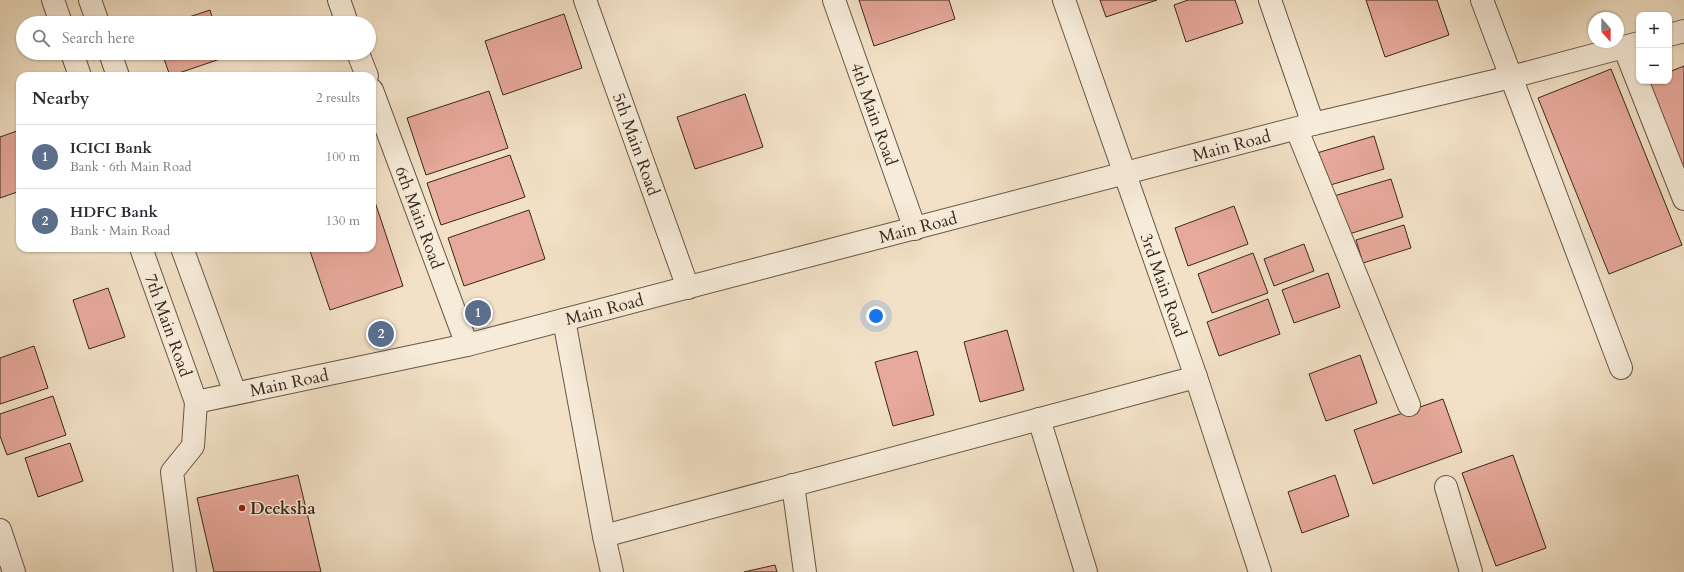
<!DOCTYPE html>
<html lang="en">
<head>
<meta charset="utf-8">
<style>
  body { margin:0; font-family:Cardo,serif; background:#f2f2f3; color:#2b2b33 }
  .controls { position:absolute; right:12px; top:12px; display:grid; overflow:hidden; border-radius:8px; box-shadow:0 1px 3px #0004 }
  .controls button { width:36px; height:36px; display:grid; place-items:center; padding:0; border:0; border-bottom:1px solid #e1e1e2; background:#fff; color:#2b2b33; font:20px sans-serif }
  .compass { position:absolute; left:1588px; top:12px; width:36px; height:36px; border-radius:50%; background:#fff; box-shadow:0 1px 3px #0004; rotate:159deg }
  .you { position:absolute; left:876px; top:316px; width:14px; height:14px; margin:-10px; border:3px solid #fff; border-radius:50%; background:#1a73e8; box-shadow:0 0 0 6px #1a73e833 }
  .badge { display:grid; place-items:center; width:26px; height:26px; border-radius:50%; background:#8f2418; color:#fff; font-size:13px; font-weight:700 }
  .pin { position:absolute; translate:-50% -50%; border:2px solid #fff; box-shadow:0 1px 4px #0006 }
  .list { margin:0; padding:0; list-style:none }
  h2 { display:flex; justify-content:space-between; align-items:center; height:52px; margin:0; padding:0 16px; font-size:17px }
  h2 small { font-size:13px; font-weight:400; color:#7c7c81 }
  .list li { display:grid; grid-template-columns:26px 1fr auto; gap:12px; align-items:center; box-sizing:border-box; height:64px; padding:0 16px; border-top:1px solid #e1e1e2 }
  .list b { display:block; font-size:15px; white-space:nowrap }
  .list p { margin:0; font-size:13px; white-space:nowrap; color:#7c7c81 }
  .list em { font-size:13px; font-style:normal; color:#7c7c81 }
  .icon { flex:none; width:22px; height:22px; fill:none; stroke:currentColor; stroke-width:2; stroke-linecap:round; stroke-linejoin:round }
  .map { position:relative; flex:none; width:1684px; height:572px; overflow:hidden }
  .search { position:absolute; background:#fff; box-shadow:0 1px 3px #0004; left:16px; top:16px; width:360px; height:44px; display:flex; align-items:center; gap:10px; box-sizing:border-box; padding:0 14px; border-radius:22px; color:#7c7c81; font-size:15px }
  .panel { position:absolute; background:#fff; box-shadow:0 1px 3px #0004; left:16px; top:72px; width:360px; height:180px; border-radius:12px }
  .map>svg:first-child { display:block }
  .building { fill:#e7a99b; stroke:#39271d }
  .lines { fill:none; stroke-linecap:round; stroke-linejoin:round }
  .minor-casing { stroke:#675647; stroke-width:24 }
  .minor { stroke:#f7ecda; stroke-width:22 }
  .poi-dot { fill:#8f2418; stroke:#f7ecda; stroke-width:1.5 }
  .labels { text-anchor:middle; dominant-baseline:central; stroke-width:3; stroke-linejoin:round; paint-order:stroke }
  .street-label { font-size:17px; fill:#39271d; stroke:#f7ecda }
  .poi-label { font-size:17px; font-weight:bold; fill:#39271d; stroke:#f7ecda; text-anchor:start }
</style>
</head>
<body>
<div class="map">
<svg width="1684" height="572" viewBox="0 0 1684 572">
  <rect width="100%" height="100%" fill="#f2e1c6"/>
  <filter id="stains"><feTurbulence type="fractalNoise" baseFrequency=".005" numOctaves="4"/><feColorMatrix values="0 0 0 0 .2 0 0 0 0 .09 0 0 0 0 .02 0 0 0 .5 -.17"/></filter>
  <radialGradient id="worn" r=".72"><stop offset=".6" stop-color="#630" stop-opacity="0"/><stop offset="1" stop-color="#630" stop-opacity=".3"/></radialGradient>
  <!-- building -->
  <g class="building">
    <path d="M859 0H949L955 19 874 46Z"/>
    <path d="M1100 0H1157L1106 17Z"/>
    <path d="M1188 0H1235L1243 23 1186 42 1174 5Z"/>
    <path d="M1366 0H1437L1449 35 1385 57Z"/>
    <path d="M210 10 214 23H171Z"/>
    <path d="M564 14 582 68 503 95 485 41Z"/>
    <path d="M162 53H224L226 57 170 76Z"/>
    <path d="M1684 66V183L1647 81H1669V72Z"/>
    <path d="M1611 69 1682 245 1609 274 1538 98Z"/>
    <path d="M489 91 508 148 426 175 407 118Z"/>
    <path d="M745 94 763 147 695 169 677 117Z"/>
    <path d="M20 130V191L0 198V137Z"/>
    <path d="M1374 136 1384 169 1327 186 1317 153Z"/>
    <path d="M510 155 525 197 441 225 427 183Z"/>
    <path d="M1391 179 1403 217 1346 235 1334 196Z"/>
    <path d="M372 193 403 286 330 310 309 248H372Z"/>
    <path d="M1234 206 1248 244 1188 266 1175 228Z"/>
    <path d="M529 210 545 259 464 286 448 238Z"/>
    <path d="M1404 225 1411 248 1363 263 1356 240Z"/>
    <path d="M1304 244 1314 271 1274 286 1264 259Z"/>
    <path d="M1253 253 1268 293 1212 313 1198 274Z"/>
    <path d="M1328 273 1340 307 1294 323 1282 290Z"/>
    <path d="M108 288 125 337 89 349 73 300Z"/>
    <path d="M1268 299 1280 334 1219 356 1207 322Z"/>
    <path d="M1007 330 1024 390 980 402 964 342Z"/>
    <path d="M34 346 48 388 0 404V358Z"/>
    <path d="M917 351 934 415 893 426 875 362Z"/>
    <path d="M1360 355 1377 403 1326 421 1309 374Z"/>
    <path d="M53 396 66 435 7 455 0 436V414Z"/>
    <path d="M1443 399 1462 452 1373 484 1354 430Z"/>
    <path d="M70 443 83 481 38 497 25 458Z"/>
    <path d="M1513 455 1546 548 1496 566 1462 473Z"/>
    <path d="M298 475 321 572H214L197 498Z"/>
    <path d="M1335 475 1349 516 1302 533 1288 492Z"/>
    <path d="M775 565 777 572H744Z"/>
  </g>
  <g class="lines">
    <!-- minor casing -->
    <g class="minor-casing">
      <g id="minor">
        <path d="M53 0 61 23"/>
        <path d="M90 0 98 23"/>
        <path d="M339 0 347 23"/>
        <path id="s1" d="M585 0 688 288"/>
        <path id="s2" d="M834 0 915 229"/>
        <path id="s3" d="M1064 0 1196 377 1260 572"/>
        <path d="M1270 0 1313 124"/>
        <path d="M1482 0 1621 368"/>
        <path d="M1669 35 1684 31"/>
        <path d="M1624 47 1684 199"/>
        <path d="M72 53 80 76"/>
        <path d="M110 53 118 76"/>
        <path d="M358 53 367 76"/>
        <path id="s4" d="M372 90 467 345"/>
        <path d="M1297 130 1409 405"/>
        <path id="s5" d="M141 248 196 402 193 446 172 472 185 572"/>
        <path d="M182 248 235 393"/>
        <path d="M564 320 604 536 1196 377"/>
        <path id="s6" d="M196 402 467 345 1313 124 1511 77 1639 43"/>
        <path d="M1039 419 1086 572"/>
        <path d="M793 485 805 572"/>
        <path d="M1446 487 1471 572"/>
        <path d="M0 530 14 572"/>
        <path d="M604 536 612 572"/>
      </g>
    </g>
    <!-- minor -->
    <use href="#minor" class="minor"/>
  </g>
  <!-- markers -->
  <circle class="poi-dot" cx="242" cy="508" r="4"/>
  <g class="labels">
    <!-- street labels -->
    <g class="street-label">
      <text stroke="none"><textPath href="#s2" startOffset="121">4th Main Road</textPath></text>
      <text stroke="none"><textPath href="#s1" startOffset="153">5th Main Road</textPath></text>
      <text stroke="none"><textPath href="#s6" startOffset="1067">Main Road</textPath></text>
      <text stroke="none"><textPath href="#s4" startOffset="136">6th Main Road</textPath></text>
      <text stroke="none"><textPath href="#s6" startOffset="743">Main Road</textPath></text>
      <text stroke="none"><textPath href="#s3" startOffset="302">3rd Main Road</textPath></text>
      <text stroke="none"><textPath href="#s6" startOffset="419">Main Road</textPath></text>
      <text stroke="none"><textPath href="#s5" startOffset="82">7th Main Road</textPath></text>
      <text stroke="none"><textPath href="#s6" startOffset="95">Main Road</textPath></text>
    </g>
    <!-- poi labels -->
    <g class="poi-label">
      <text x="250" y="508">Deeksha</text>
    </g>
  </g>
  <rect width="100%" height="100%" filter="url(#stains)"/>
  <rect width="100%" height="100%" fill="url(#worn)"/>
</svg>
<div class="controls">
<button>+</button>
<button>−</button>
</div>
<svg class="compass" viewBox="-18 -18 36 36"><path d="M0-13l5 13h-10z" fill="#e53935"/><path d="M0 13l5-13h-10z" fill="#7c7c81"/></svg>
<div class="you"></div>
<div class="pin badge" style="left:478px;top:313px;background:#5c6f8a">1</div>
<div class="pin badge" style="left:381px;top:334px;background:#5c6f8a">2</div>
<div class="search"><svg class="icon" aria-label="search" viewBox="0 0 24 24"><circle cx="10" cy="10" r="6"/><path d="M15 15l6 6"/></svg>Search here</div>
<section class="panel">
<h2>Nearby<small>2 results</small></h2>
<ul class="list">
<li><span class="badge" style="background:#5c6f8a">1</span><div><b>ICICI Bank</b><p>Bank · 6th Main Road</p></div><em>100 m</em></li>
<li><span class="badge" style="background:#5c6f8a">2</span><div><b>HDFC Bank</b><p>Bank · Main Road</p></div><em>130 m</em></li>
</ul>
</section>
</div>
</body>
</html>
